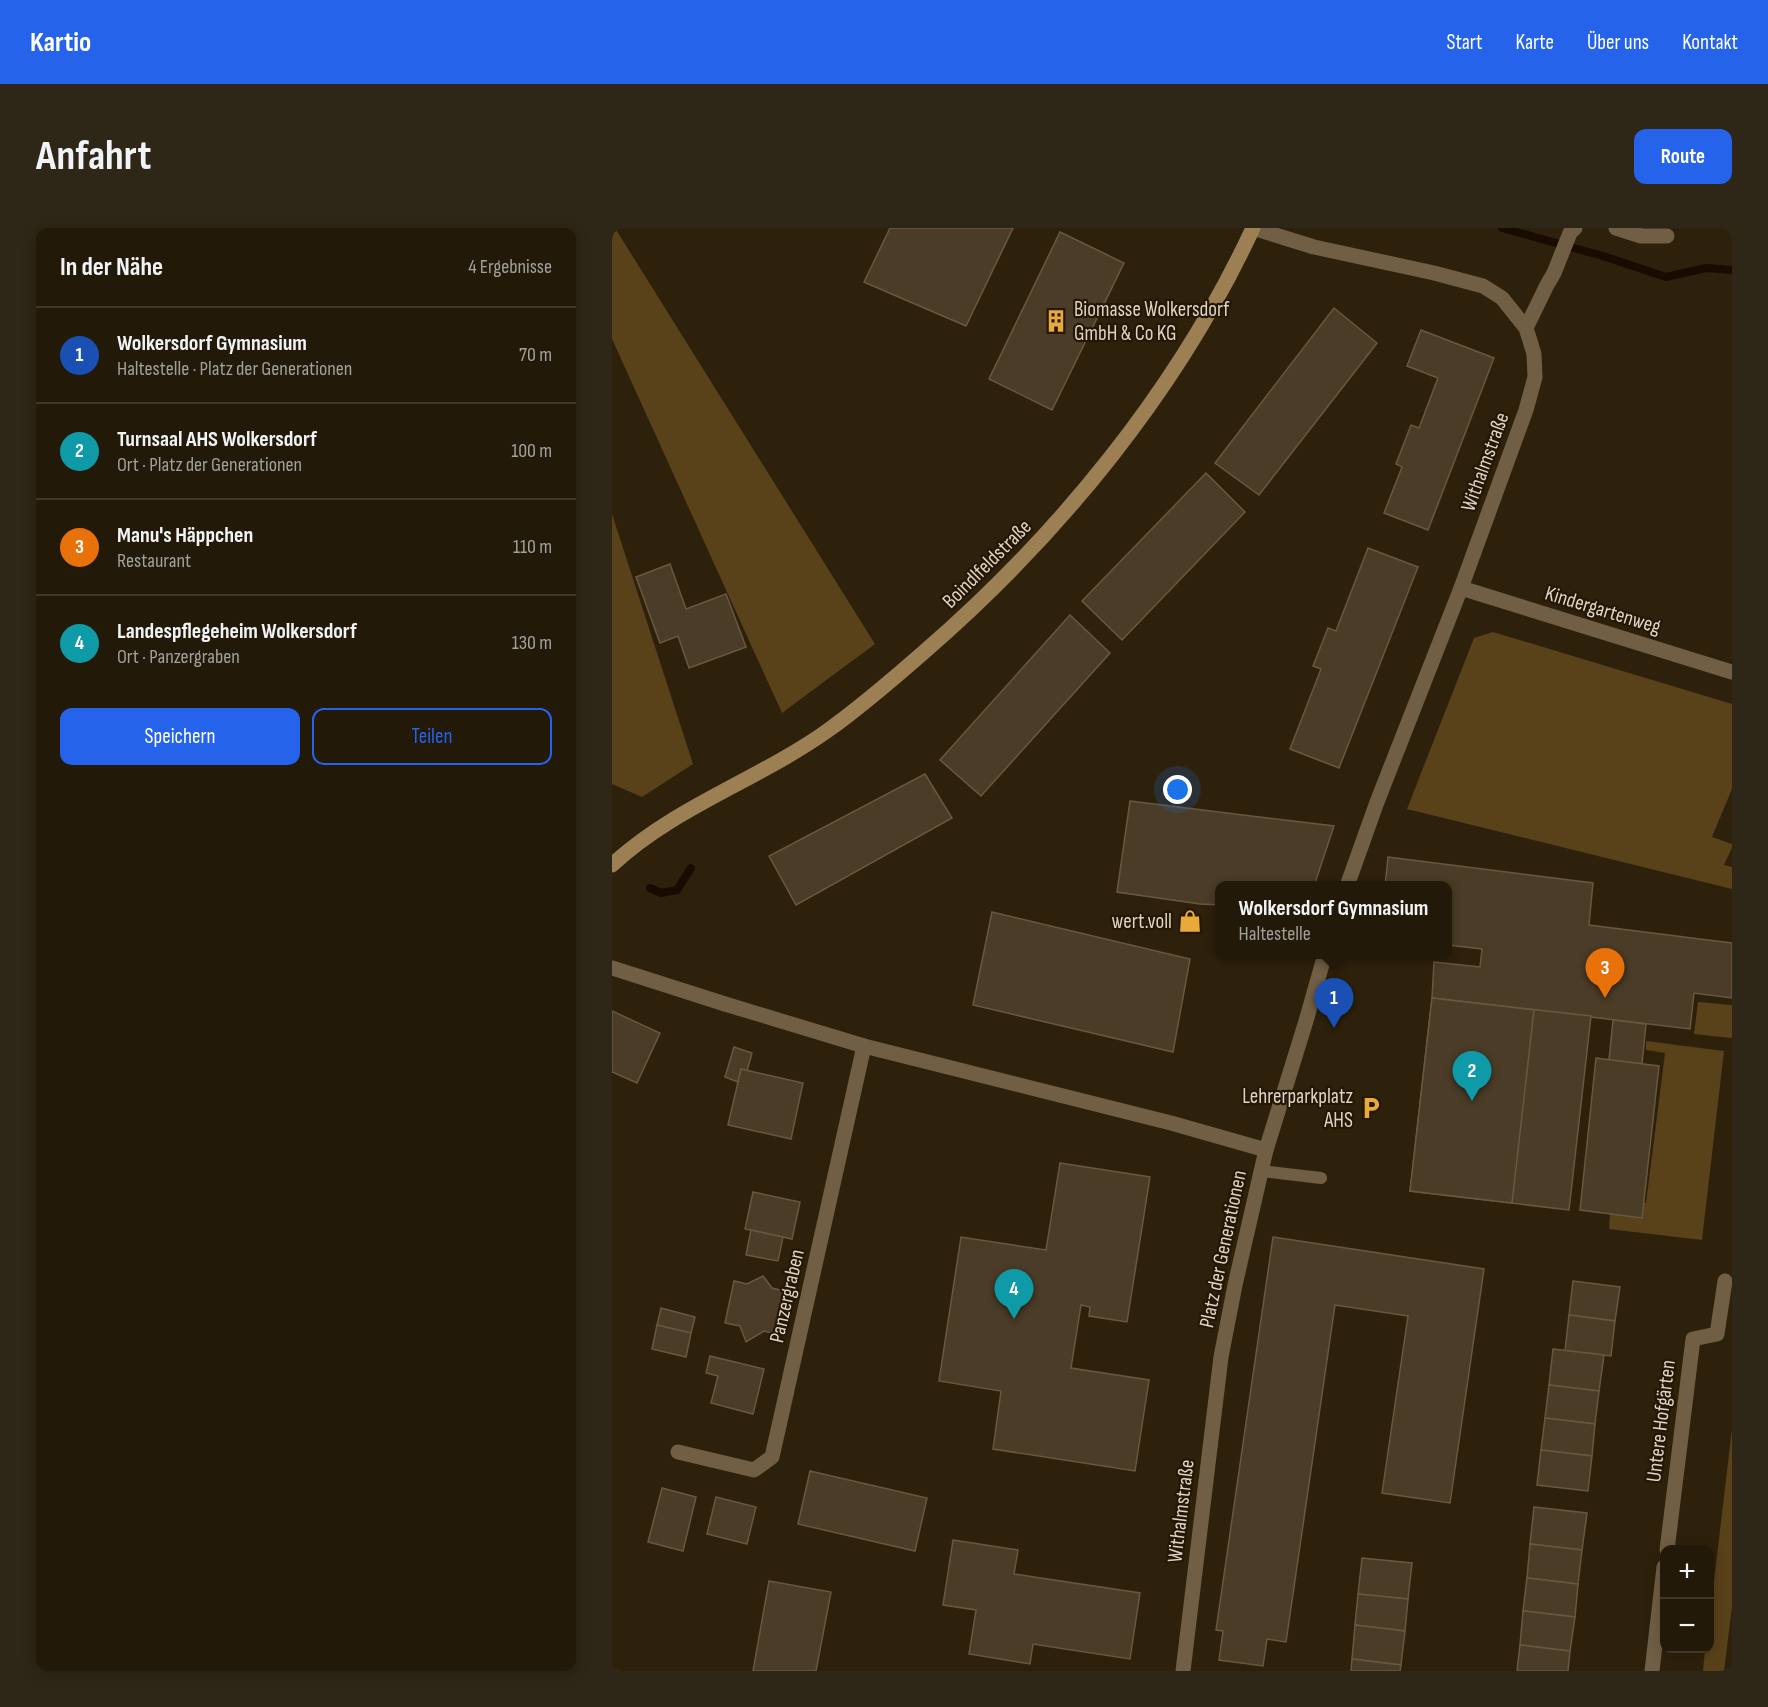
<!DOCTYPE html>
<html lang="de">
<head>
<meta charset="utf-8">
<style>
  body { margin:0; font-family:"Sofia Sans Condensed",sans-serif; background:#2e2616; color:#f1f3f6 }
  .controls { position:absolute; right:18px; bottom:18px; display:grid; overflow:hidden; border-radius:12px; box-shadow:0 3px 15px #0003 }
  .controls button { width:54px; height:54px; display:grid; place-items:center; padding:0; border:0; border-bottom:2px solid #3f3829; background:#221908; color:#f1f3f6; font:30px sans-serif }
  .you { position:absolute; left:566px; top:562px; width:21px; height:21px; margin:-15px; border:4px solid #fff; border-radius:50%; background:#1a73e8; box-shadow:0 0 0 9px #1a73e833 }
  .badge { display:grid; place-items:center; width:39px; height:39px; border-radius:50%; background:#2563eb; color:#fff; font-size:20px; font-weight:700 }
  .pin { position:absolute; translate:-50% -50px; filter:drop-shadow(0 2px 3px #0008) }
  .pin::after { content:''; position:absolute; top:32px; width:21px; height:18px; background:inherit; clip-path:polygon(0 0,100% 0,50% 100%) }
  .popup { position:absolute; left:603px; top:653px; width:237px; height:78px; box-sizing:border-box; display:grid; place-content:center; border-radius:12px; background:#221908; filter:drop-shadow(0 2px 4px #0005); font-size:20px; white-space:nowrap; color:#a2a09c }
  .popup b { font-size:22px; color:#f1f3f6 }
  .popup::after { content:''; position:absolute; left:50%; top:100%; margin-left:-12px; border:12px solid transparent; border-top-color:#221908 }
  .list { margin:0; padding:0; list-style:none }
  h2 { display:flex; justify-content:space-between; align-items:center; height:78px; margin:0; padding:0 24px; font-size:26px }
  h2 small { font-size:20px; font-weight:400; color:#a2a09c }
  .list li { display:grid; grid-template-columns:39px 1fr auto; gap:18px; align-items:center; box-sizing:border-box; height:96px; padding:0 24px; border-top:2px solid #3f3829 }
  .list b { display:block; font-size:22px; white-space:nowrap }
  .list p { margin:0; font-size:20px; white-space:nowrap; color:#a2a09c }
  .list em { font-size:20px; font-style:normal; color:#a2a09c }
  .actions { display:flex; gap:12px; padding:18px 24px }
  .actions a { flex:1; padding:14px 0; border:2px solid #2563eb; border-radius:12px; text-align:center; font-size:21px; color:#2563eb }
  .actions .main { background:#2563eb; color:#fff }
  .map { position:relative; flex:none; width:1120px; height:1443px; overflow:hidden; border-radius:12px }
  header { display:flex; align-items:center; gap:36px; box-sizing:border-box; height:84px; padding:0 30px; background:#2563eb; color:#fff }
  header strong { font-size:28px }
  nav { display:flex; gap:33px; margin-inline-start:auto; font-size:21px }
  .intro { display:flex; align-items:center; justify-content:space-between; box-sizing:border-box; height:144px; padding:0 36px }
  h1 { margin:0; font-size:42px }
  .button { padding:15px 27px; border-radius:12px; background:#2563eb; color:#fff; font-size:21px; font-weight:700 }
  main { display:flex; gap:36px; padding:0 36px }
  aside { flex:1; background:#221908; border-radius:12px; box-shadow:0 3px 15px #0003 }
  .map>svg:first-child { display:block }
  .green { fill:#59411a }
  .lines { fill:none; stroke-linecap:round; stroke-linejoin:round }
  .stream { stroke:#180b00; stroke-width:8 }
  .building { fill:#4a3c26; stroke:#685842; stroke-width:1.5 }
  .lane { stroke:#705f44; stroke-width:12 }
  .street { stroke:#705f44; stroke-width:15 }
  .secondary { stroke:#9c8054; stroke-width:15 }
  .labels { text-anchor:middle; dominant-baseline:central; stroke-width:4.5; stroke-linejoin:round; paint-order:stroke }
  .poi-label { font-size:21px; fill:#ddd4c7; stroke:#241703; text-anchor:end }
  .street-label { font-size:21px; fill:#ddd4c7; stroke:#241703 }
</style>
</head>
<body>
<header>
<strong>Kartio</strong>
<nav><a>Start</a><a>Karte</a><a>Über uns</a><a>Kontakt</a></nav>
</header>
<div class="intro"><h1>Anfahrt</h1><a class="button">Route</a></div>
<main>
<aside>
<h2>In der Nähe<small>4 Ergebnisse</small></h2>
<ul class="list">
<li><span class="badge" style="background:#1a4fb4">1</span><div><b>Wolkersdorf Gymnasium</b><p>Haltestelle · Platz der Generationen</p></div><em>70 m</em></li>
<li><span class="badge" style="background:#0f9aa8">2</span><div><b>Turnsaal AHS Wolkersdorf</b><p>Ort · Platz der Generationen</p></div><em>100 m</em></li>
<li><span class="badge" style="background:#e8710a">3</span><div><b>Manu's Häppchen</b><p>Restaurant</p></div><em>110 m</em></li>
<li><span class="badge" style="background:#0f9aa8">4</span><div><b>Landespflegeheim Wolkersdorf</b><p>Ort · Panzergraben</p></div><em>130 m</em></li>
</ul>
<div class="actions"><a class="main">Speichern</a><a>Teilen</a></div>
</aside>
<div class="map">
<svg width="1120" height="1443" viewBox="0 0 1120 1443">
  <rect width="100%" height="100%" fill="#2e210b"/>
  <!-- green -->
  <g class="green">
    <path d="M0 0H3L263 416 170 485 0 111Z"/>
    <path d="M0 286 81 536 30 569 0 556Z"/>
    <path d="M881 404 1120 476V561L1100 609 1120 616V620L1112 637 1120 639V661L795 581 862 410Z"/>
    <path d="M1086 774 1120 777V810L1082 806Z"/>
    <path d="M1034 813 1112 823 1090 1012 997 1001 999 971 1034 975 1053 825 1034 822Z"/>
    <path d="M1120 1201V1379L1112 1443H1091L1093 1421 1098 1420V1387Z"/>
  </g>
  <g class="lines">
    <!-- stream -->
    <g class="stream">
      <path d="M890 0 991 28 1054 49 1094 40 1120 42"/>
      <path d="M38 660 49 665 65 662 79 640"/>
    </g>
  </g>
  <!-- building -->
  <g class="building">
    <path d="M278 0H401L354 98 252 54Z"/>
    <path d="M448 4 512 35 440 182 377 151Z"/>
    <path d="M722 80 765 115 647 267 603 235Z"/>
    <path d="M809 102 882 130 816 302 772 285 790 239 784 236 799 197 807 200 826 150 795 138Z"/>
    <path d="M594 245 633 284 510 412 470 373Z"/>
    <path d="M756 320 806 339 727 540 678 521 709 441 701 438 716 400 724 403Z"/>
    <path d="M58 336 74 381 114 366 134 419 77 440 66 408 48 415 24 349Z"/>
    <path d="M458 387 498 425 369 568 328 532Z"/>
    <path d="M313 546 340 590 184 677 157 628Z"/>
    <path d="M518 573 639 588 722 598 702 658H608V677L588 676 505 664Z"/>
    <path d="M776 629 981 655 977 697 1120 715V770L1082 765 1078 801 820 770 822 734 868 739 870 721 836 717V658H773Z"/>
    <path d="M380 684 578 731 561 824 361 777Z"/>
    <path d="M820 770 979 788 957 982 798 963Z"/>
    <path d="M820 770 922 782 900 975 798 963Z"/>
    <path d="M0 783 48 805 25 855 0 844Z"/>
    <path d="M1001 792 1034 796 1030 836 997 832Z"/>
    <path d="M122 819 140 825 135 843 129 841 126 854 113 849Z"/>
    <path d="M984 830 1047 838 1030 990 968 982Z"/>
    <path d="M129 841 191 855 179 911 116 897Z"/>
    <path d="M448 935 538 949 515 1094 477 1088 478 1079 469 1077 459 1140 537 1152 523 1243 381 1221 389 1163 327 1153 349 1009 434 1022Z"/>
    <path d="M141 964 188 974 180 1011 133 1001Z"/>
    <path d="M139 1002 171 1009 166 1033 134 1027Z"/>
    <path d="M661 1009 872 1041 838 1275 770 1265 796 1088 723 1077 674 1414 655 1411 651 1438 607 1432 611 1403 604 1402Z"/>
    <path d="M151 1048 160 1060 172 1063 163 1106 152 1103 134 1114 128 1098 113 1095 122 1053 135 1056Z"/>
    <path d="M961 1053 1008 1059 1003 1093 957 1087Z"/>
    <path d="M49 1080 83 1089 79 1105 45 1097Z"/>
    <path d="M957 1087 1003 1093 999 1128 953 1123Z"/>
    <path d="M45 1097 79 1105 74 1129 40 1121Z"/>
    <path d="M941 1121 992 1127 987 1163 937 1157Z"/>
    <path d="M98 1128 152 1141 141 1186 99 1175 106 1148 94 1145Z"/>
    <path d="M937 1157 987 1163 983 1196 933 1190Z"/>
    <path d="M933 1190 983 1196 980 1228 929 1222Z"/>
    <path d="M929 1222 980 1228 976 1263 925 1257Z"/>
    <path d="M198 1243 315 1270 303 1323 186 1296Z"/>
    <path d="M50 1260 84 1269 71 1323 36 1314Z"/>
    <path d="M104 1269 144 1279 135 1316 95 1306Z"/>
    <path d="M922 1279 975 1285 970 1322 918 1316Z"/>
    <path d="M341 1312 406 1322 402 1346 528 1365 518 1431 421 1416 418 1436 357 1426 364 1382 331 1377Z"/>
    <path d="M918 1316 970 1322 966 1356 915 1350Z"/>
    <path d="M750 1330 800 1335 796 1371 746 1366Z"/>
    <path d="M915 1350 966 1356 963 1389 911 1383Z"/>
    <path d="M157 1353 219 1364 204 1443H141Z"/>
    <path d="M746 1366 796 1371 793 1403 743 1397Z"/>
    <path d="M911 1383 963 1389 958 1423 908 1417Z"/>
    <path d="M743 1397 793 1403 789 1437 740 1431Z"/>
    <path d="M908 1417 958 1423 956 1443H905Z"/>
    <path d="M740 1431 789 1437 788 1443H739Z"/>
  </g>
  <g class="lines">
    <!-- lane -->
    <path class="lane" d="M649 943 709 950"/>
    <!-- street -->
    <g class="street">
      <path d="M641 0 702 19 822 45 871 58 890 70 914 100 922 126 923 149 914 182 849 360 765 574 735 658"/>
      <path d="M1004 0 1029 8H1055"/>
      <path d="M914 100 935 57 942 45 958 5 963 0"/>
      <path d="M849 360 1120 444"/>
      <path d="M0 740 113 776 252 818 559 895 654 922"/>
      <path d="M66 1224 142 1242 160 1229 252 818"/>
      <path d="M1055 1322 1081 1111 1105 1106 1113 1053"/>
      <path d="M571 1443 609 1129 623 1057 654 922 694 793 713 726"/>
      <path d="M1040 1443 1052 1339"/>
    </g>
    <!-- secondary -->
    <path class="secondary" d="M0 637C62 579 146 552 215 503 249 479 280 452 312 424 446 308 566 162 641 0"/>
  </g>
  <!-- icons -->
  <defs>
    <g id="building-bare" transform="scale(1.8)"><path d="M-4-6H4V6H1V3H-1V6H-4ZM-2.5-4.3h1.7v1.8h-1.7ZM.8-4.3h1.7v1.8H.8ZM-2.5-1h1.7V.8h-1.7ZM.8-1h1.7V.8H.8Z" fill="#eaaa39" stroke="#241703" stroke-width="2.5" paint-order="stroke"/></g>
    <g id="shop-bare" transform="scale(1.8)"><path d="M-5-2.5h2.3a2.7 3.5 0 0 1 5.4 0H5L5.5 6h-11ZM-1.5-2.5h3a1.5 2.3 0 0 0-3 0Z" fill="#eaaa39" stroke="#241703" stroke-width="2.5" paint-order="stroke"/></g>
    <g id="parking-bare" transform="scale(1.8)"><path d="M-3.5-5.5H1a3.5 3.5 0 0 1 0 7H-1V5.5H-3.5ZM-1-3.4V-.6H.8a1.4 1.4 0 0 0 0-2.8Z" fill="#eaaa39" stroke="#241703" stroke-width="2.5" paint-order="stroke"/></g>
  </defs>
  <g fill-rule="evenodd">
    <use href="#building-bare" x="444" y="93"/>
    <use href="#shop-bare" x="578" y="693"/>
    <use href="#parking-bare" x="759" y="880"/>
  </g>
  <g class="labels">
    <!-- poi labels -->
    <g class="poi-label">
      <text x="462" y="81" text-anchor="start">Biomasse Wolkersdorf<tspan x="462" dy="24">GmbH &amp; Co KG</tspan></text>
      <text x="560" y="693">wert.voll</text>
      <text x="741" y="868">Lehrerparkplatz<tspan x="741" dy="24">AHS</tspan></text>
    </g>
    <!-- street labels -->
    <g class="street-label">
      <text transform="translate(873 234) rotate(-70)">Withalmstraße</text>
      <text transform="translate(375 336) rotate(-45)">Boindlfeldstraße</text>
      <text transform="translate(991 382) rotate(17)">Kindergartenweg</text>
      <text transform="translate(611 1021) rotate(-78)">Platz der Generationen</text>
      <text transform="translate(175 1068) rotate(-77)">Panzergraben</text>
      <text transform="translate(1049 1193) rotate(-83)">Untere Hofgärten</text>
      <text transform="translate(569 1283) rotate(-83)">Withalmstraße</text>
    </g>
  </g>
</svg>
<div class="controls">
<button>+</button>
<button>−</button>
</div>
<div class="you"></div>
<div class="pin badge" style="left:722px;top:800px;background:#1a4fb4">1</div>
<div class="popup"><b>Wolkersdorf Gymnasium</b>Haltestelle</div>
<div class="pin badge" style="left:860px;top:873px;background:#0f9aa8">2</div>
<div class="pin badge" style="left:993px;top:770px;background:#e8710a">3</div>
<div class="pin badge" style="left:402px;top:1091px;background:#0f9aa8">4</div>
</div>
</main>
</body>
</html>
